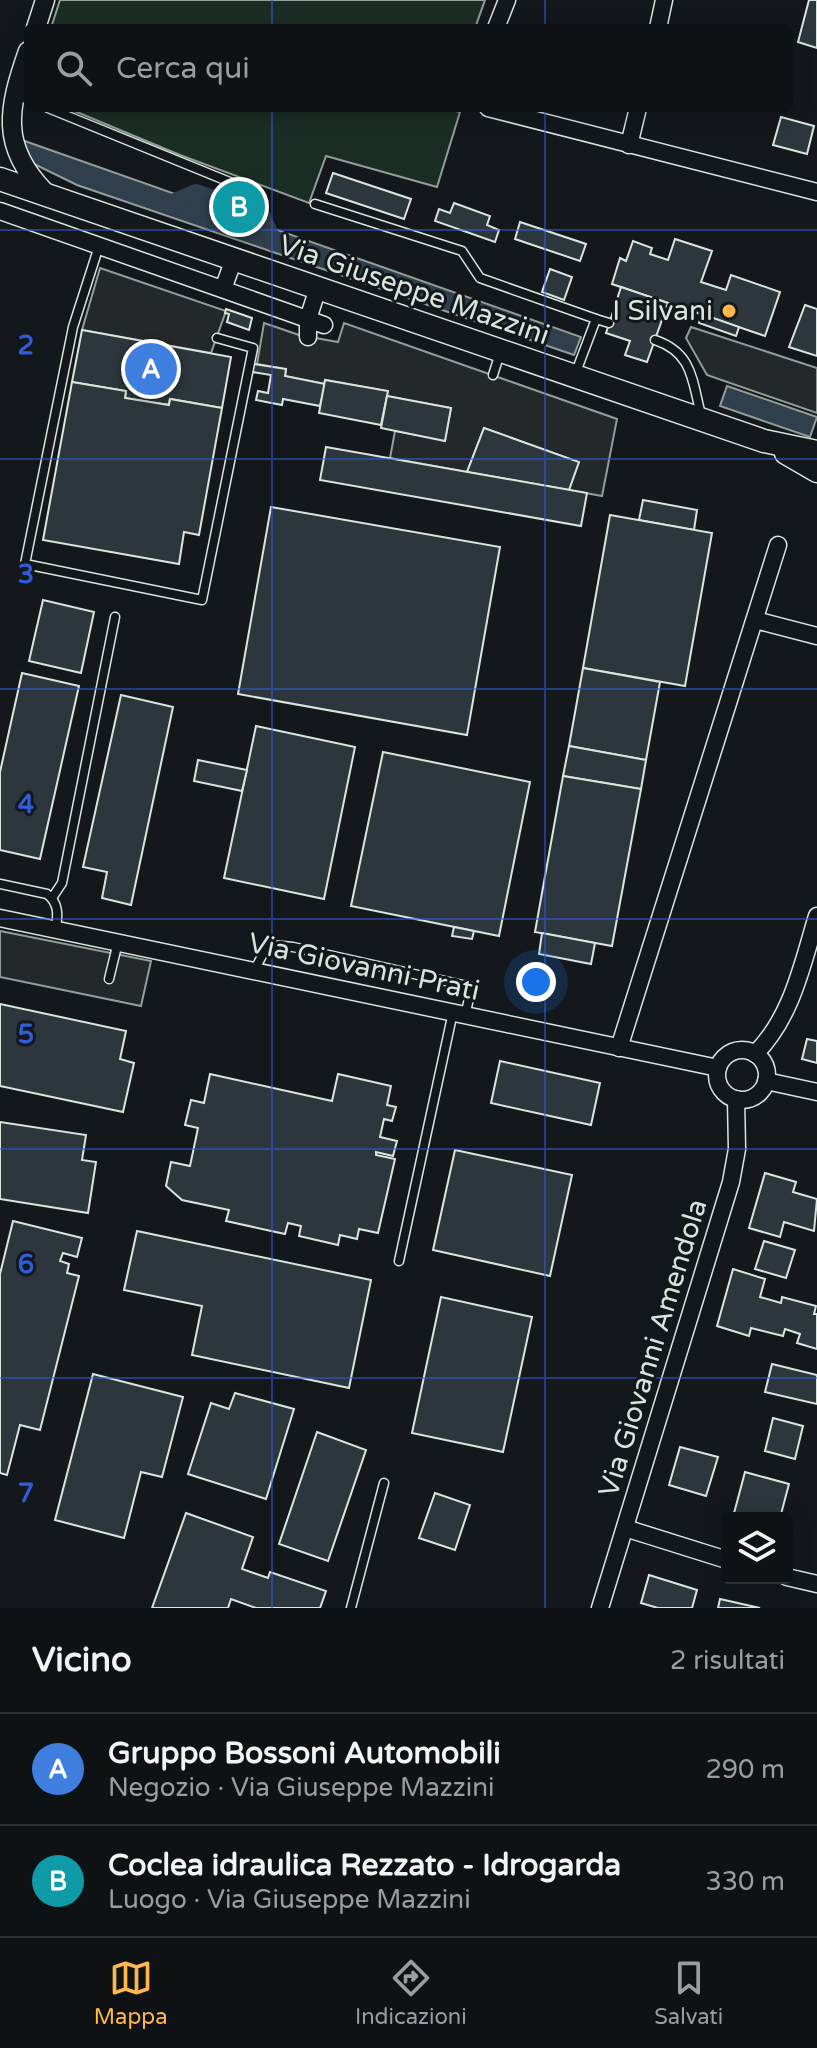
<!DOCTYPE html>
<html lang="it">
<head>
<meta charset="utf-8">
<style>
  body { margin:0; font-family:"Varela Round",sans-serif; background:#1d2022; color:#f1f3f6 }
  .controls { position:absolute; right:24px; bottom:24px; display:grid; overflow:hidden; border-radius:8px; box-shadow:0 4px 20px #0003 }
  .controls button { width:72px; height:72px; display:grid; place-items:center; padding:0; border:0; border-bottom:2px solid #2f3234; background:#0f1215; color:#f1f3f6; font:40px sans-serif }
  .you { position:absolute; left:536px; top:982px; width:28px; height:28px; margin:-20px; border:6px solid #fff; border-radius:50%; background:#1a73e8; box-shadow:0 0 0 12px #1a73e833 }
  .badge { display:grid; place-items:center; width:52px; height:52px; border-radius:50%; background:#ffb74d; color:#fff; font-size:26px; font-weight:700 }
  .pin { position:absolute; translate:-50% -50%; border:4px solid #fff; box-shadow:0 2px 8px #0006 }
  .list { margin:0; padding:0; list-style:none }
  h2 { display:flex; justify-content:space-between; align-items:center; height:104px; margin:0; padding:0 32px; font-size:34px }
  h2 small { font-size:26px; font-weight:400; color:#9b9ea0 }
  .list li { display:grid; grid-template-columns:52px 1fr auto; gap:24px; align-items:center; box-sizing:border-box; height:112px; padding:0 32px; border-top:2px solid #2f3234 }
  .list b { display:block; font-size:30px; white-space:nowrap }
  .list p { margin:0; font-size:26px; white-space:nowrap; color:#9b9ea0 }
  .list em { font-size:26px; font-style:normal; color:#9b9ea0 }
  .icon { flex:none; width:44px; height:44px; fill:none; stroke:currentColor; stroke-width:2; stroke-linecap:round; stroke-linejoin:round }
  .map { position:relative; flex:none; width:817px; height:1608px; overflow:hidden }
  .search { position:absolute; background:#0f1215; box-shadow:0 4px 20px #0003; left:24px; right:24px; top:24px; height:88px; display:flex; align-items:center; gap:20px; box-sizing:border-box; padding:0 28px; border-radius:8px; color:#9b9ea0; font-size:30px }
  .sheet { height:328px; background:#0f1215 }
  nav { display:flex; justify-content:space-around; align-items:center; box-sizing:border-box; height:112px; border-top:2px solid #2f3234; background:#0f1215; font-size:22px; color:#9b9ea0 }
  nav a { display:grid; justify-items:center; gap:4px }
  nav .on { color:#ffb74d }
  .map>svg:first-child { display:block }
  .green { fill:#1a2d24; stroke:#939e99; stroke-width:2 }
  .parking { fill:#24282b; stroke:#939e99; stroke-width:2 }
  .water { fill:#2f3f4d; stroke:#939e99; stroke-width:2 }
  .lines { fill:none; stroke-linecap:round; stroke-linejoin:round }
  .canal { stroke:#2f3f4d; stroke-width:18 }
  .building { fill:#2c363c; stroke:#d8e6dc; stroke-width:2 }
  .service-casing { stroke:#d8e6dc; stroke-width:11 }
  .minor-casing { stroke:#d8e6dc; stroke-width:19 }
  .tertiary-casing { stroke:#d8e6dc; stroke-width:21 }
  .secondary-casing { stroke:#d8e6dc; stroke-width:25 }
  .service { stroke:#14181c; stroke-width:8 }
  .minor { stroke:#14181c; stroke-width:16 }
  .tertiary { stroke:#14181c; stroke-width:18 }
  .secondary { stroke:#14181c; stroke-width:22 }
  .grid { fill:none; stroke:#305dd8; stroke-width:2; stroke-opacity:0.55 }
  .poi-dot { fill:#ffb74d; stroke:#14181c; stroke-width:3 }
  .labels { text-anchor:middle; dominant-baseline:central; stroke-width:6; stroke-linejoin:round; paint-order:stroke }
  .street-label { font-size:28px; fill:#d8e6dc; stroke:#14181c }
  .poi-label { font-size:28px; fill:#d8e6dc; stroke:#14181c; text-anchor:end }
  .grid-label { font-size:26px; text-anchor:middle; font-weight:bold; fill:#305dd8; stroke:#14181c; stroke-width:6; stroke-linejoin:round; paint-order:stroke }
</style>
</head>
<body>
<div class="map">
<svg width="817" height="1608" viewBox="0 0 817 1608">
  <rect width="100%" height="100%" fill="#14181c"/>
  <!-- green -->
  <g class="green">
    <path d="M60 0H485L475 28H51Z"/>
    <path d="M67 108H445L460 112 437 187 326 156 309 203 180 155Z"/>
  </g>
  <!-- parking -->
  <g class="parking">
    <path d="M100 268 226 311 211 353 82 330Z"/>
    <path d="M264 323 299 335 338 342 344 323 617 419 602 496 569 490 578 462 484 428 467 472 390 458 395 431 445 440 451 408 387 396V391L326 380 325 384 285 376 286 369 257 364Z"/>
    <path d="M691 327 817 368V413L707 375 686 338Z"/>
    <path d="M0 931 151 961 141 1006 0 977Z"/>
  </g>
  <!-- water -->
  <g class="water">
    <path d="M19 139 581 337 574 355 77 185 34 164Z"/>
    <path d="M727 386 817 417 810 437 720 406Z"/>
  </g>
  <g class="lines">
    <!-- canal -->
    <path class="canal" d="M168 205 196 193 262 217 273 242"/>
  </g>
  <!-- building -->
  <g class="building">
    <path d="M809 0H817V48L798 42Z"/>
    <path d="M781 117 814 126 807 154 773 145Z"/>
    <path d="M333 173 411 199 404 219 326 193Z"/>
    <path d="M236 197 249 202 244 214 231 210Z"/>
    <path d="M454 203 490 216 487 225 499 230 495 242 435 221 439 209 450 213Z"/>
    <path d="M520 222 586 244 580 261 515 239Z"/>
    <path d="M675 239 712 251 701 282 726 290 731 275 780 292 765 336 612 284 620 258 626 261 633 241 652 248 650 254 668 260Z"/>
    <path d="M550 269 572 277 564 300 542 292Z"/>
    <path d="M621 287 668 303 647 362 625 355 630 341 606 333Z"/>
    <path d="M805 305 817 309V356L789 347Z"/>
    <path d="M226 309 252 318 249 330 227 322 229 314 225 313Z"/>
    <path d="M702 314 739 327 736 336 699 323Z"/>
    <path d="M82 330 231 357 222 408 170 399 169 405 125 398 126 391 72 382Z"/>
    <path d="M254 364 286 369 285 376 325 384 320 406 283 399 282 405 256 400 258 391 268 393 271 375 252 372Z"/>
    <path d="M325 380 388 391 381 425 319 413Z"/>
    <path d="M72 382 126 391 125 398 169 405 170 399 222 408 199 535 184 532 179 564 43 540Z"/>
    <path d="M387 396 451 408 445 441 381 428Z"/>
    <path d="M484 428 579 462 569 490 467 472Z"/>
    <path d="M326 447 587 493 581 526 320 480Z"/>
    <path d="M643 500 697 510 694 530 639 520Z"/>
    <path d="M271 507 500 547 467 735 238 694Z"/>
    <path d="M610 515 712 533 685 686 583 668Z"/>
    <path d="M43 600 94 612 81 673 29 661Z"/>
    <path d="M583 668 660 682 646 760 569 746Z"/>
    <path d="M22 673 79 686 40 859 0 850V772Z"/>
    <path d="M121 695 173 707 131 905 102 898 107 872 83 867Z"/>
    <path d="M256 726 355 747 324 899 224 878Z"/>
    <path d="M569 746 646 760 641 789 563 776Z"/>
    <path d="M383 752 530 782 499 936 351 906Z"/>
    <path d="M198 760 247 770 242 791 194 781Z"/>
    <path d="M563 776 641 789 612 946 535 932Z"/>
    <path d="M454 927 474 931 472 939 452 936Z"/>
    <path d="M542 933 595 943 591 964 539 954Z"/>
    <path d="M0 1004 126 1031 120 1059 134 1063 123 1112 0 1086Z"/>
    <path d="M807 1039 817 1041V1063L802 1059Z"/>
    <path d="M500 1061 600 1083 591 1125 491 1103Z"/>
    <path d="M210 1074 332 1101 338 1074 391 1086 387 1105 396 1107 392 1121 384 1119 380 1137 397 1141 393 1156 376 1152V1155L395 1159 378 1233 359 1229 357 1239 340 1235 338 1245 299 1236 301 1226 288 1223 285 1234 226 1221 229 1210 182 1200 166 1186 171 1162 190 1166 198 1128 185 1125 191 1100 204 1103Z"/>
    <path d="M0 1122 86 1135 82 1160 96 1162 88 1213 0 1199Z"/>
    <path d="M455 1150 572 1175 550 1276 433 1250Z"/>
    <path d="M765 1173 796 1182 793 1192 817 1199 814 1231 784 1222 780 1237 749 1228Z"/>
    <path d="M13 1221 82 1238 77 1257 63 1253 60 1261 69 1264 67 1273 79 1276 40 1430 20 1425 7 1475 0 1473V1274Z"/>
    <path d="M137 1231 371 1280 349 1388 192 1355 202 1306 124 1290Z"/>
    <path d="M764 1241 795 1250 786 1278 755 1269Z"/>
    <path d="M733 1269 765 1279 760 1297 781 1303 782 1297 816 1306 814 1314H817V1349L797 1343 800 1334 785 1329 783 1336 751 1328 749 1336 717 1326Z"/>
    <path d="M441 1297 532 1317 503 1452 412 1433Z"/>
    <path d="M772 1364 817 1375V1404L765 1392Z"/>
    <path d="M93 1374 183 1397 162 1477 141 1472 124 1538 55 1520Z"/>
    <path d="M235 1393 294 1409 266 1499 188 1474 211 1403 229 1409Z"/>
    <path d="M773 1418 803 1426 795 1459 765 1451Z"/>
    <path d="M317 1432 366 1450 328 1561 279 1544Z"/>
    <path d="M680 1447 718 1457 706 1496 669 1485Z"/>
    <path d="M745 1472 789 1484 780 1518 733 1517Z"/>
    <path d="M435 1493 470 1505 455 1550 419 1538Z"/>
    <path d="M186 1513 253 1537 242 1569 268 1578 270 1572 326 1591 320 1608H256L231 1599 228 1608H152Z"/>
    <path d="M649 1575 697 1590 692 1608H658L641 1603Z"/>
    <path d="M720 1599 760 1608H718Z"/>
  </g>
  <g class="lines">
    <!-- service casing -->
    <g class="service-casing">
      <g id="service">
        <path d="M14 94 28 100"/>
        <path d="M48 108 247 189 243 200"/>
        <path d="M315 204 462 251 480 278 596 319"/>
        <path d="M99 246 73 327 25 564 202 600 253 348 217 338"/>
        <path d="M655 340C693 353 692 380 701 415"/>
        <path d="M576 372 596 319 609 323"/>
        <path d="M493 375 500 353"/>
        <path d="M0 884 47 894C59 903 58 915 56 929"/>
        <path d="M52 898 62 883 115 617"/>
        <path d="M254 971 265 950 271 945 293 947 472 987 465 1015"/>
        <path d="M109 979 118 942"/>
        <path d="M399 1261 453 1012"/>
        <path d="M351 1608 384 1483"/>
      </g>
    </g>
    <!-- minor casing -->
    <g class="minor-casing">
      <g id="minor">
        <path d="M496 28 507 0"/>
        <path d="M658 28 664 0"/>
        <path d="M488 108 817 192"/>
        <path d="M629 145 638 108"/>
        <path d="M0 211 324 325"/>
        <path d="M223 289 234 259"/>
        <path d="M308 337V319L318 288"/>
        <path d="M755 620 817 636"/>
        <path d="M0 918 718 1068"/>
        <path d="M619 1048 778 545"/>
        <circle cx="742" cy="1075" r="25"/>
        <path d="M755 1054C792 1017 802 965 817 916"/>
        <path d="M766 1081 817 1092"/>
        <path d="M625 1528 727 1560"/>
        <path d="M787 1577 817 1584"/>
        <path d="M600 1608 731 1182 737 1149 736 1099"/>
      </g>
    </g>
    <!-- tertiary casing -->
    <g class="tertiary-casing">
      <g id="tertiary">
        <path d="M36 28 45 0"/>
        <path d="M28 51C8 108 0 146 44 191"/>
      </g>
    </g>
    <!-- secondary casing -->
    <g class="secondary-casing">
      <g id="secondary">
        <path d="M0 179 764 441 817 452"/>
        <path d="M786 453 817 471"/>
      </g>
    </g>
    <!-- service -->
    <use href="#service" class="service"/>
    <!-- minor -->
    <use href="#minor" class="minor"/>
    <!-- tertiary -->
    <use href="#tertiary" class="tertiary"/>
    <!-- secondary -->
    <use href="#secondary" class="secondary"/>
  </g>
  <!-- grid -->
  <path class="grid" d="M272 0V28M545 0V28M272 108V1608M545 108V1608M0 230H817M0 459H817M0 689H817M0 919H817M0 1149H817M0 1378H817"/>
  <!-- markers -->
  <circle class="poi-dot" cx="729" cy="311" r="8"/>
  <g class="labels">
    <!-- street labels -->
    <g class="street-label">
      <text transform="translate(414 290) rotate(19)">Via Giuseppe Mazzini</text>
      <text transform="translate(364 967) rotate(12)">Via Giovanni Prati</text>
      <text transform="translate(653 1348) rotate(-73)">Via Giovanni Amendola</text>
    </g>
    <!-- poi labels -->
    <g class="poi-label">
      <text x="713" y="311">I Silvani</text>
    </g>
  </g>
  <g class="grid-label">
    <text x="26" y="354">2</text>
    <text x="26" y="583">3</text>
    <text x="26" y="813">4</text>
    <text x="26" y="1043">5</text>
    <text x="26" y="1273">6</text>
    <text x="26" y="1502">7</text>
  </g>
</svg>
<div class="controls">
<button><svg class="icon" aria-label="layers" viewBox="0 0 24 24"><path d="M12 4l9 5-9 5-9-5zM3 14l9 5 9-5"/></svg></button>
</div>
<div class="you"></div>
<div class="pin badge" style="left:151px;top:369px;background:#3f7fe0">A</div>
<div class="pin badge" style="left:239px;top:207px;background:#0f9aa8">B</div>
<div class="search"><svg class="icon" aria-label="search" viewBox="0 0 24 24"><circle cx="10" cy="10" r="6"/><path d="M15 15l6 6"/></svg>Cerca qui</div>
</div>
<section class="sheet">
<h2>Vicino<small>2 risultati</small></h2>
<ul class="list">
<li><span class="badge" style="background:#3f7fe0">A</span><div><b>Gruppo Bossoni Automobili</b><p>Negozio · Via Giuseppe Mazzini</p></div><em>290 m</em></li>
<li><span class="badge" style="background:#0f9aa8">B</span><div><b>Coclea idraulica Rezzato - Idrogarda</b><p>Luogo · Via Giuseppe Mazzini</p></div><em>330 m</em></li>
</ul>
</section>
<nav>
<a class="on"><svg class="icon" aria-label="map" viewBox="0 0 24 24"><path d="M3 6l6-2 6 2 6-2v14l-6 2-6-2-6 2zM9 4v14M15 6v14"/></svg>Mappa</a>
<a><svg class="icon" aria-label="directions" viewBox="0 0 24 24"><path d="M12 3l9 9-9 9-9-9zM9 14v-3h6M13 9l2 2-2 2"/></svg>Indicazioni</a>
<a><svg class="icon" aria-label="saved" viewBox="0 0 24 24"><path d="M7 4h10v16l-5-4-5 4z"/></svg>Salvati</a>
</nav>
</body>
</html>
